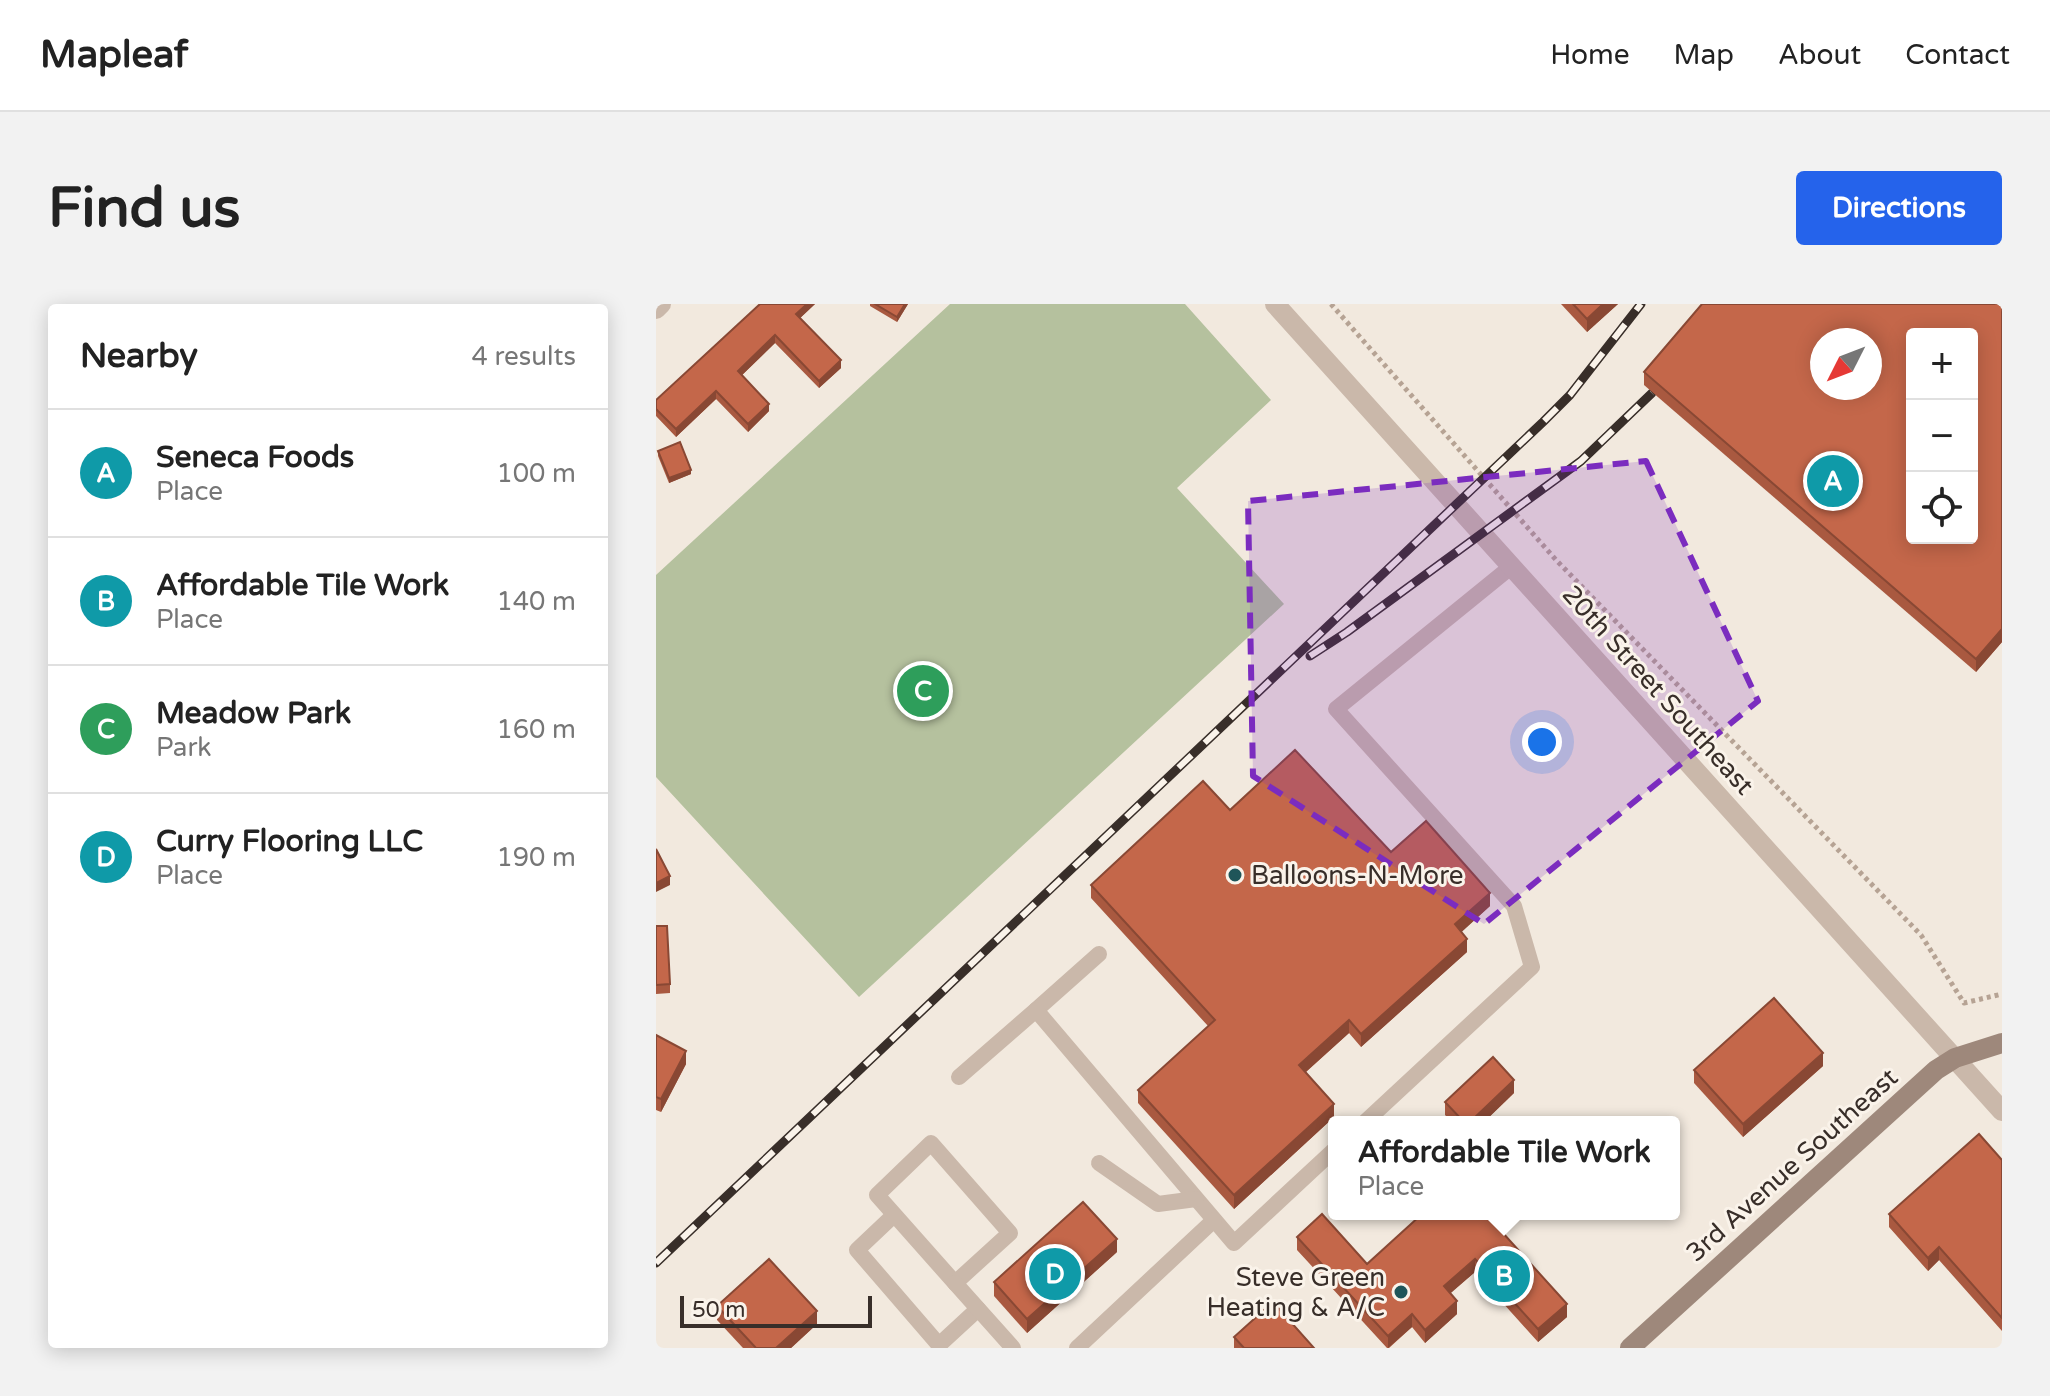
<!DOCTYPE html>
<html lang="en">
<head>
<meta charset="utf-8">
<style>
  body { margin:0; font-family:"Varela Round",sans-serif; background:#f2f2f2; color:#222 }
  .controls { position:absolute; right:24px; top:24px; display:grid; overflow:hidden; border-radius:8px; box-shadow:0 4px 20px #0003 }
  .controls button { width:72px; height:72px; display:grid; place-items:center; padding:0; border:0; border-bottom:2px solid #e0e0e0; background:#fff; color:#222; font:40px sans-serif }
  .compass { position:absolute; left:1154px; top:24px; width:72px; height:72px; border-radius:50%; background:#fff; box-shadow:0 4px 20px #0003; rotate:228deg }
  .scale { position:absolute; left:24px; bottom:20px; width:192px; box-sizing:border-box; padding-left:8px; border:4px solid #382e29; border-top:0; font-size:22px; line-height:28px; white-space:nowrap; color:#382e29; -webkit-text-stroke:6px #faf3ea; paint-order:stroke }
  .you { position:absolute; left:886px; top:438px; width:28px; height:28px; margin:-20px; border:6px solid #fff; border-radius:50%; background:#1a73e8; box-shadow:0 0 0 12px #1a73e833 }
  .badge { display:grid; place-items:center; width:52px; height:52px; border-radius:50%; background:#2563eb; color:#fff; font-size:26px; font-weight:700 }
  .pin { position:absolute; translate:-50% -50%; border:4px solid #fff; box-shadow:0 2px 8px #0006 }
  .popup { position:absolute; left:672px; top:812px; width:352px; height:104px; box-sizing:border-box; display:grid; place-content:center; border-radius:8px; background:#fff; filter:drop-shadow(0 2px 6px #0005); font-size:26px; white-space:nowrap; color:#767676 }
  .popup b { font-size:30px; color:#222 }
  .popup::after { content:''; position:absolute; left:50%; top:100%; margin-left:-16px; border:16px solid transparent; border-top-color:#fff }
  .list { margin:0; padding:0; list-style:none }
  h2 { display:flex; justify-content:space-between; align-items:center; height:104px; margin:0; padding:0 32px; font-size:34px }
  h2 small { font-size:26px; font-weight:400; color:#767676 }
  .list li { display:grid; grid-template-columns:52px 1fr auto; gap:24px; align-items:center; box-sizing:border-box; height:128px; padding:0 32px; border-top:2px solid #e0e0e0 }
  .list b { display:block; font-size:30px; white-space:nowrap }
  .list p { margin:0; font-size:26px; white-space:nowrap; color:#767676 }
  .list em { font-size:26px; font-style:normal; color:#767676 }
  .icon { flex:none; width:44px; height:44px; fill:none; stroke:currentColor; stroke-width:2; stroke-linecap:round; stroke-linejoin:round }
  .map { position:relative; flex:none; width:1346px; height:1044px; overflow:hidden; border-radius:8px }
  header { display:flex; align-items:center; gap:48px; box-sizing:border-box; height:112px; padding:0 40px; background:#fff; border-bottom:2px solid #e0e0e0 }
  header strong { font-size:38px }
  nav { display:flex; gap:44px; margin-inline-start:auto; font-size:28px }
  .intro { display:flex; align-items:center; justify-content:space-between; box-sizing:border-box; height:192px; padding:0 48px }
  h1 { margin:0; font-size:56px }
  .button { padding:20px 36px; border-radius:8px; background:#2563eb; color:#fff; font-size:28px; font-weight:700 }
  main { display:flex; gap:48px; padding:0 48px }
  aside { flex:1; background:#fff; border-radius:8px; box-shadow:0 4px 20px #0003 }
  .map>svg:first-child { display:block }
  .green { fill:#b5c19e }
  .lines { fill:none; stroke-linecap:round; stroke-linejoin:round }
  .path { stroke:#b6a394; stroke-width:5; stroke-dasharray:4 4; stroke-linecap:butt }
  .service { stroke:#cab8aa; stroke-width:16 }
  .minor { stroke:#cab8aa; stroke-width:20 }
  .tertiary { stroke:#cab8aa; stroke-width:20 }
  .secondary { stroke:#9e887b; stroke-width:20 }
  .rail-casing { stroke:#382e29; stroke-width:9 }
  .rail { stroke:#faf3ea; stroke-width:6; stroke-dasharray:18; stroke-linecap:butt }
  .wall { fill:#a95940 }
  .shaded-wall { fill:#894834 }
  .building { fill:#c4674a; stroke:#894834; stroke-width:2; fill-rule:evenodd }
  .marked { fill:#7b2cbf; fill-opacity:0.2; stroke:#7b2cbf; stroke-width:6; stroke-dasharray:16 10; stroke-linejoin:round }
  .poi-dot { fill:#1f5559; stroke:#faf3ea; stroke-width:3 }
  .labels { text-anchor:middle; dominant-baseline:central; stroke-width:6; stroke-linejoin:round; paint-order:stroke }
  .street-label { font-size:26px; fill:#382e29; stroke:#faf3ea }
  .poi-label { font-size:26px; fill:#382e29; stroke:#faf3ea; text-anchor:start }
</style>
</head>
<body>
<header>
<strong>Mapleaf</strong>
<nav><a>Home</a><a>Map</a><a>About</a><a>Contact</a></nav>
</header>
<div class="intro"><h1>Find us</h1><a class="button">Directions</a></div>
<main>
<aside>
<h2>Nearby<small>4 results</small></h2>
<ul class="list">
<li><span class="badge" style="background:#0f9aa8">A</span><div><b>Seneca Foods</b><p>Place</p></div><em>100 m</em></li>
<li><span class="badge" style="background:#0f9aa8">B</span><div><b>Affordable Tile Work</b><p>Place</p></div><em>140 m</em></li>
<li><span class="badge" style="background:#2e9e5b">C</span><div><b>Meadow Park</b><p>Park</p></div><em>160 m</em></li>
<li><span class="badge" style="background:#0f9aa8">D</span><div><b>Curry Flooring LLC</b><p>Place</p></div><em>190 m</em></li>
</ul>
</aside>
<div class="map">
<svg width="1346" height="1044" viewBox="0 0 1346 1044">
  <rect width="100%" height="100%" fill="#f2e9de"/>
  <!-- green -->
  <path class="green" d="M294 0H529L615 96 521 184 628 300 203 693 0 473V271Z"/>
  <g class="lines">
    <!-- path -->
    <path class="path" d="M675 0 901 257 1265 631 1308 699 1346 690"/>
    <!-- service -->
    <g class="service">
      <path d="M380 706 443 650"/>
      <path d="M303 773 380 706 578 939 678 846"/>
      <path d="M709 818 876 663 858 602 680 405 856 262"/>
      <path d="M275 839 354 929 299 979 221 891Z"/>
      <path d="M443 859 502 900 540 895"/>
      <path d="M238 911 201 946 283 1041 322 1005"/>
      <path d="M299 979 357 1044"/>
      <path d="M421 1044 558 916"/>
    </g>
    <!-- minor -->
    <path class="minor" d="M0 5 5 0"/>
    <!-- tertiary -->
    <path class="tertiary" d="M619 0 1346 807"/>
    <!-- secondary -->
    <path class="secondary" d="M974 1044 1280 766 1299 754 1346 739"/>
    <!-- rail casing -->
    <g class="rail-casing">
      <g id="rail">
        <path d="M654 352 691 328 925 157 996 89"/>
        <path d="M0 959 887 118 914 91 985 0"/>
      </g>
    </g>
    <!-- rail -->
    <use href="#rail" class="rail"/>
  </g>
  <!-- wall -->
  <g class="wall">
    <path d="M104 0H159L144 14 185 64 163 84 119 39 86 71 113 107 92 128 60 95 20 133 0 112V96Z"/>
    <path d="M214 0H252L241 18 214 2Z"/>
    <path d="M905 0H962L931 28Z"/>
    <path d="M1346 0V338L1320 368 988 81V68Z"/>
    <path d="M2 147 35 170 13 179 2 152Z"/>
    <path d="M574 506 735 548 834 602 805 628 811 648 705 743 693 729 650 768 678 813 578 905 482 799V786L552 722 435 594V581Z"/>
    <path d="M0 622 14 680V689L0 690Z"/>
    <path d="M0 731 30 760 5 808 0 806Z"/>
    <path d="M1167 762 1087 833 1038 779V766Z"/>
    <path d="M858 789 828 818H796L789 811V798Z"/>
    <path d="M1346 856V1027L1283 956 1272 967 1233 923V910Z"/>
    <path d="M850 910V920L844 925 911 1013 882 1038 819 968 794 989 801 1010 769 1039 756 1023 733 1044H731L641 946V933L711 960Z"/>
    <path d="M461 948 371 1029 338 992V978Z"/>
    <path d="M61 1002 161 1020 135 1044H87L61 1016Z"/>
    <path d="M578 1033 658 1044H578Z"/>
  </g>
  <!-- shaded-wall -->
  <g class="shaded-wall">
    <path d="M151 0H159L140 18V10Z"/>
    <path d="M249 0H252L241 18V13Z"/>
    <path d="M947 0H962L931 28V15Z"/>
    <path d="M119 31V39L82 75V67Z"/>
    <path d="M185 56V64L163 84V77Z"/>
    <path d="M60 87V95L20 133V125Z"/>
    <path d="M113 100V107L92 128V120Z"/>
    <path d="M35 166V170L13 179V174Z"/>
    <path d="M1346 325V338L1320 368V355Z"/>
    <path d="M14 572V581L0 588V579Z"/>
    <path d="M834 589V602L799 634V620Z"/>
    <path d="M811 635V648L705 743V730Z"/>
    <path d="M693 716V729L643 774V761Z"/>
    <path d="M30 747V760L5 808V795Z"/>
    <path d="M1167 749V762L1087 833V820Z"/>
    <path d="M858 776V789L828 818H814Z"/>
    <path d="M678 800V813L578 905V891Z"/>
    <path d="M846 910H850V920L837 931V918Z"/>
    <path d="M461 935V948L371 1029V1015Z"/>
    <path d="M1283 943V956L1272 967V954Z"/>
    <path d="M819 955V968L788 995V982Z"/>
    <path d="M801 997V1010L769 1039V1026Z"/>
    <path d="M911 1000V1013L882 1038V1025Z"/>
    <path d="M161 1007V1020L135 1044H120Z"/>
    <path d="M756 1010V1023L732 1044V1032Z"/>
  </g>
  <!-- building -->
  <g class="building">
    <path d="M104 0H151L140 10 185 56 163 77 119 31 82 67 113 100 92 120 60 87 20 125 0 105V96Z"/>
    <path d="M219 0H249L241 13Z"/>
    <path d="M917 0H947L931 15Z"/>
    <path d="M1046 0H1346V325L1320 355 988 68ZM1256 30H1316V234H1256ZM1166 36H1214V84H1166Z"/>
    <path d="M24 138 35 166 13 174 2 147Z"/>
    <path d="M639 446 735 548 770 517 834 589 799 620 811 635 705 730 693 716 643 761 678 800 578 891 482 786 559 716 435 581 547 477 574 506Z"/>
    <path d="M0 545 14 572 0 579Z"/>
    <path d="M0 622H11L14 680 0 681Z"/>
    <path d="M1118 694 1167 749 1087 820 1038 766Z"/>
    <path d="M0 731 30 747 5 795 0 793Z"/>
    <path d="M837 753 858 776 814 818H808L789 798Z"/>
    <path d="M1323 830 1346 856V1014L1283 943 1272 954 1233 910Z"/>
    <path d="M427 898 461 935 371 1015 338 978Z"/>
    <path d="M666 910 711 960 766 910H846L837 918 911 1000 882 1025 819 955 788 982 801 997 769 1026 756 1010 732 1032 641 933Z"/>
    <path d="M113 955 161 1007 120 1044H100L61 1002Z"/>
    <path d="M617 998 658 1044H588L578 1033Z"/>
  </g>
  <!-- marked area -->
  <path class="marked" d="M990 157 1102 397 828 620 597 472 592 197Z"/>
  <!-- markers -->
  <g class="poi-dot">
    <circle cx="579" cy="571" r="8"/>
    <circle cx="745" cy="988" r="8"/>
  </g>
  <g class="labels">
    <!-- street labels -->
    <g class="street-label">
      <text transform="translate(1002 386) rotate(48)">20th Street Southeast</text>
      <text transform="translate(1136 861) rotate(-42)">3rd Avenue Southeast</text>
    </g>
    <!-- poi labels -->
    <g class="poi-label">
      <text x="595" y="571">Balloons-N-More</text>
      <text x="729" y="973" text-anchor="end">Steve Green<tspan x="729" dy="30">Heating &amp; A/C</tspan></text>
    </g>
  </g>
</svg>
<div class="controls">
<button>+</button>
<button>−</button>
<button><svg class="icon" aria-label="locate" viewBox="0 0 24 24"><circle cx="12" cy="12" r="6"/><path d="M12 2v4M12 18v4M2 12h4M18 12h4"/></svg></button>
</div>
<svg class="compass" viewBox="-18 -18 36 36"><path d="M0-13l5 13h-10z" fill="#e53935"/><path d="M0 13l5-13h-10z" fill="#767676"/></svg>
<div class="scale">50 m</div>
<div class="you"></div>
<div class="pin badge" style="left:1177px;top:177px;background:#0f9aa8">A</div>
<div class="pin badge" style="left:848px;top:972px;background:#0f9aa8">B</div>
<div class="popup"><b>Affordable Tile Work</b>Place</div>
<div class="pin badge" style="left:267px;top:387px;background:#2e9e5b">C</div>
<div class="pin badge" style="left:399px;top:970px;background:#0f9aa8">D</div>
</div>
</main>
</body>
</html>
